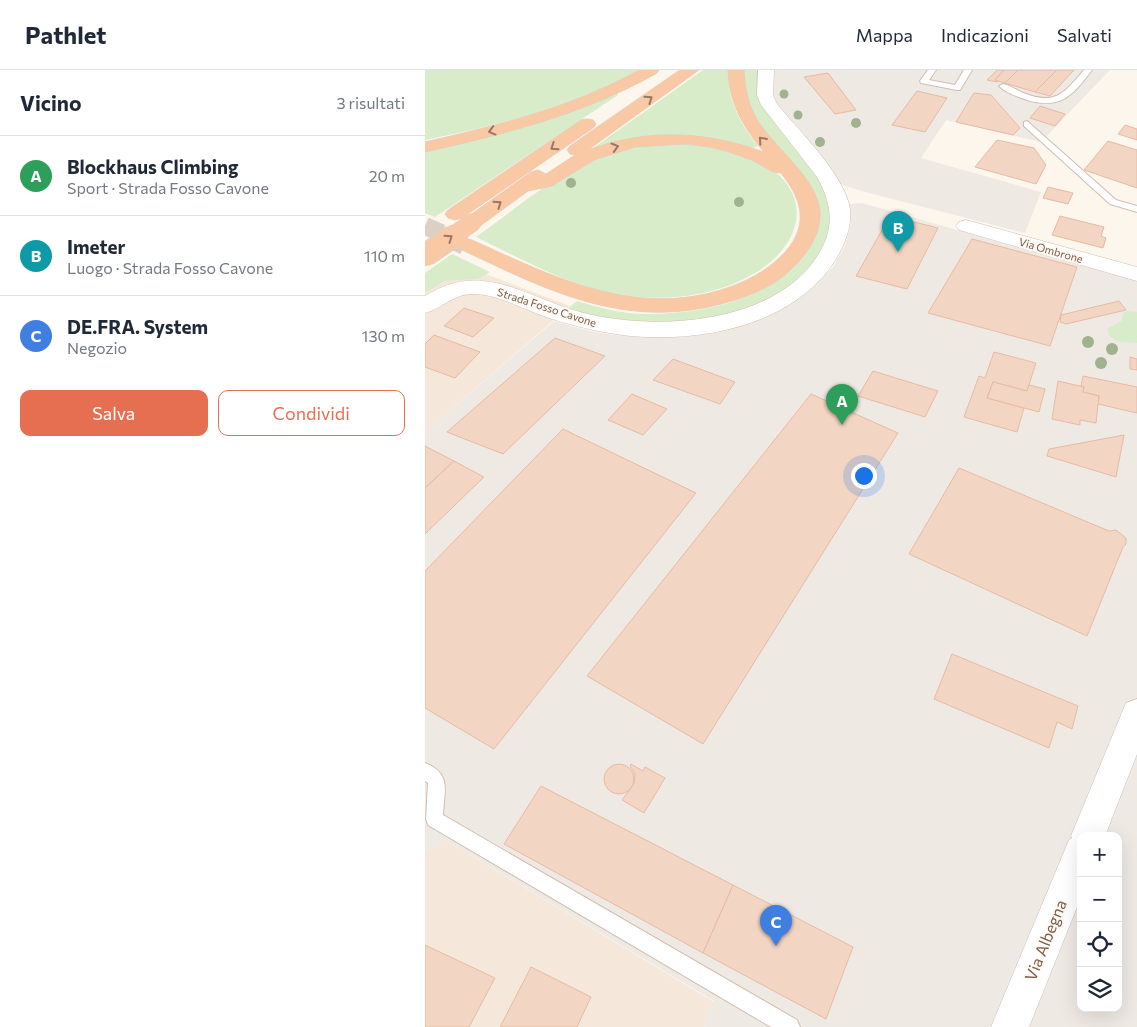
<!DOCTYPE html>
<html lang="it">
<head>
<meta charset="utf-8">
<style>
  body { margin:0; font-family:Commissioner,sans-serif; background:#f2f2f3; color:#1f2937 }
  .controls { position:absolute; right:15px; bottom:15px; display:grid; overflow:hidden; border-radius:10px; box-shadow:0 5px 20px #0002 }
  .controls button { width:45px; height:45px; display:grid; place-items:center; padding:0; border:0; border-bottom:1px solid #e0e1e3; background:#fff; color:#1f2937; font:25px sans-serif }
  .you { position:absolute; left:438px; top:405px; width:18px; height:18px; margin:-12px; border:4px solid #fff; border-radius:50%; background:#1a73e8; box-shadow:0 0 0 8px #1a73e833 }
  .badge { display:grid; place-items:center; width:32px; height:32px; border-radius:50%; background:#e76f51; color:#fff; font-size:16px; font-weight:700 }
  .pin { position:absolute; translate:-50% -41px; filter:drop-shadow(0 1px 2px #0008) }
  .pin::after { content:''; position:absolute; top:26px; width:18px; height:15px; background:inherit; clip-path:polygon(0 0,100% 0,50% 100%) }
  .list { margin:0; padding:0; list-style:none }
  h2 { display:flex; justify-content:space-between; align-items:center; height:65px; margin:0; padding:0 20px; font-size:21px }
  h2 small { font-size:16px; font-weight:400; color:#747a83 }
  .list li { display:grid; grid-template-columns:32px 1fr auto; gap:15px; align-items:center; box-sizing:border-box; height:80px; padding:0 20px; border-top:1px solid #e0e1e3 }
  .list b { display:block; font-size:19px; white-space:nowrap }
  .list p { margin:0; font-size:16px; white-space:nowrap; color:#747a83 }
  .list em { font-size:16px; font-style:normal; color:#747a83 }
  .actions { display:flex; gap:10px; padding:15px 20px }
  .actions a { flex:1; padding:11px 0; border:1px solid #e76f51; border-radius:10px; text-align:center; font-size:18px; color:#e76f51 }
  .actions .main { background:#e76f51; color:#fff }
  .icon { flex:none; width:28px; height:28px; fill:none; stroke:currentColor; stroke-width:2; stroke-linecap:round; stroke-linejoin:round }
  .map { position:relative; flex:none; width:712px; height:957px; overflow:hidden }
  header { display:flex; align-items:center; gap:30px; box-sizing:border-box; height:70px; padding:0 25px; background:#fff; border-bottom:1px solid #e0e1e3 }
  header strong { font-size:24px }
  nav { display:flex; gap:28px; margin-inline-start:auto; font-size:18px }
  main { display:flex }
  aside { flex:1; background:#fff }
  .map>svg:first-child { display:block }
  .residential { fill:#f5e8da }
  .industrial { fill:#efe9e4; fill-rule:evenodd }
  .green { fill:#d8ecc9 }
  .building { fill:#f3d5c3; stroke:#e6bba3 }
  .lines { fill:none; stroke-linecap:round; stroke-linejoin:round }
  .trunk-tunnel-far1 { stroke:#dcd0c4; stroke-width:18; stroke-dasharray:18 9; stroke-linecap:butt }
  .trunk-tunnel { stroke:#dcd0c4; stroke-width:22; stroke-dasharray:22 11; stroke-linecap:butt }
  .service-casing { stroke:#d1beb0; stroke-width:2 }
  .minor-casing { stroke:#d1beb0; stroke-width:1 }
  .trunk-casing { stroke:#dad1cd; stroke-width:1 }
  .service { fill:#fff; fill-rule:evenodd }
  .minor { fill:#fff; fill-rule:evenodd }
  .trunk { fill:#f9c8a4; fill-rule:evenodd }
  .trunk-bridge-far1-casing { stroke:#dad1cd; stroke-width:19; stroke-linecap:butt }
  .trunk-bridge-casing { stroke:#dad1cd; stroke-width:24; stroke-linecap:butt }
  .trunk-bridge-far1 { stroke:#f9c8a4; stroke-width:18 }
  .trunk-bridge { stroke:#f9c8a4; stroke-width:22 }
  .tree { fill:#a0b28e }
  .oneway { stroke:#9a7763 }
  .labels { text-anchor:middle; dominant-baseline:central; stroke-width:4; stroke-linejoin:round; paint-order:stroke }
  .far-street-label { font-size:11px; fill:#7a5c4d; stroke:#fffaf3 }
  .near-street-label { font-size:16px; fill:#7a5c4d; stroke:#fffaf3 }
</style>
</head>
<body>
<header>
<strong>Pathlet</strong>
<nav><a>Mappa</a><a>Indicazioni</a><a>Salvati</a></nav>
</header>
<main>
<aside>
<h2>Vicino<small>3 risultati</small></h2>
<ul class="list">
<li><span class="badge" style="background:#2e9e5b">A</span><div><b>Blockhaus Climbing</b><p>Sport · Strada Fosso Cavone</p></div><em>20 m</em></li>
<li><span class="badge" style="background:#0f9aa8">B</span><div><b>Imeter</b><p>Luogo · Strada Fosso Cavone</p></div><em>110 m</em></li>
<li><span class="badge" style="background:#3f7fe0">C</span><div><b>DE.FRA. System</b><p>Negozio</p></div><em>130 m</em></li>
</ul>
<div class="actions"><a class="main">Salva</a><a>Condividi</a></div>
</aside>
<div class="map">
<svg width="712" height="957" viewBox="0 0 712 957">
  <rect width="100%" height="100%" fill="#fdf6ec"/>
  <!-- residential -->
  <g class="residential">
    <path d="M32 193 145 236 0 362V224Z"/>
    <path d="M19 769 289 932 279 957H0V778L5 781Z"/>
  </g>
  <!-- industrial -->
  <g class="industrial">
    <path d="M338 0H685L616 72 521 50 496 88 616 122 600 163 440 122 395 108 369 78 337 34Z"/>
    <path d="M437 133 712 211V957H279L289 931 19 769 5 781 0 778V362L129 251 160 260 188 265 213 267 265 265 368 231 392 213 408 197 420 176 426 153 425 134ZM656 766H693V938H656Z"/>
  </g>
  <!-- green -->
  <g class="green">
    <path d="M0 0H213C154 35 67 57 0 70Z"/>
    <path d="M278 0H304C301 29 316 55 333 76L328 78 283 68 248 65 167 79Z"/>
    <path d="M316 0H338L337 34 369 78 395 108 411 142 394 193 349 230 300 248 205 255 141 240 152 231C176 238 201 245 226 244 283 243 354 228 385 176 397 158 396 137 387 118L326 45Z"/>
    <path d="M191 23 193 25 10 147 0 143V81Z"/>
    <path d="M248 73C272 75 297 76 319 84 392 112 386 175 321 208 287 226 241 231 202 226 151 220 97 189 51 167 99 133 147 89 206 77 219 74 234 74 248 73Z"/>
    <path d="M27 184 65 202 53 209 19 211 0 223V203Z"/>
    <path d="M702 241 712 242V273C699 272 686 274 682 259L697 251 698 243Z"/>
  </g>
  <!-- building -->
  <g class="building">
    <path d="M572 0H579L570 10 573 11 572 12 562 10Z"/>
    <path d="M579 0H593L580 13 570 10Z"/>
    <path d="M593 0H632L610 22 580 13Z"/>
    <path d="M632 0H649L625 26 610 22Z"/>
    <path d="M403 3 431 40 410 44 379 7Z"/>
    <path d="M492 21 522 28 500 62 467 55Z"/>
    <path d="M549 23 566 25 595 58 588 65 531 52Z"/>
    <path d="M615 36 640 44 630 56 605 48Z"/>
    <path d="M700 55 712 59V70L693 64Z"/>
    <path d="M572 70 609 78 621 95 611 114 550 97Z"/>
    <path d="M683 71 712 80V118L659 100Z"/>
    <path d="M623 117 648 123 643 134 618 128Z"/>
    <path d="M465 146 513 158 482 219 431 206Z"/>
    <path d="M635 146 679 157 676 166 681 168 678 178 627 165Z"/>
    <path d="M547 169 652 197 625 276 503 243Z"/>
    <path d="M694 231 701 240 641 254 635 252 636 245Z"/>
    <path d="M39 238 69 248 48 267 19 256Z"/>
    <path d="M9 265 55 282 30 308 0 297V274Z"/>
    <path d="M130 268 180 286 78 384 22 362Z"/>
    <path d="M569 282 611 293 602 321 568 312 562 328 599 338 592 362 539 347 554 306 560 308Z"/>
    <path d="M705 287 712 289V300L705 299Z"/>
    <path d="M248 289 310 312 295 334 228 310Z"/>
    <path d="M448 301 513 321 500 347 433 326Z"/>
    <path d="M658 306 712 317V343L673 334 674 326 658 322 659 317 656 316Z"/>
    <path d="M633 311 659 317 658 322 674 326 671 353 655 350V355L627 349Z"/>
    <path d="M568 312 602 321 604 315 620 319 614 342 562 328Z"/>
    <path d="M207 324 242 339 218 365 183 350Z"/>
    <path d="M386 324 473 363 278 674 162 606Z"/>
    <path d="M138 359 271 423 69 679 0 638V501Z"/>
    <path d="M699 365 691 407 622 386 624 379Z"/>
    <path d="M0 376 29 391 0 418Z"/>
    <path d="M29 391 59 407 0 464V418Z"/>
    <path d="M534 398 684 461 691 460 701 468V474L698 477 662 566 484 484Z"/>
    <path d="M527 584 653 636 647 659 632 652 624 678 509 629Z"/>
    <circle cx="194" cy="709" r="15"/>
    <path d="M206 694 218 701 220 697 240 708 219 743 197 730 209 714 210 704 205 696Z"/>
    <path d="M116 716 308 815 278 883 79 774Z"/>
    <path d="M308 815 428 877 401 949 278 883Z"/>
    <path d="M0 875 70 908 44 957H0Z"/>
    <path d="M106 897 166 927 152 957H75Z"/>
  </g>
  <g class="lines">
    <!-- trunk-tunnel-far1 -->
    <path class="trunk-tunnel-far1" d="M0 156 25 167"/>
    <!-- trunk-tunnel -->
    <path class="trunk-tunnel" d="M23 166 40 174"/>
    <!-- service casing -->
    <g class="service-casing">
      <g id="service">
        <path d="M503 0H511L504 10 530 15 539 0H547L535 20H532L496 13 495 11Z"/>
        <path d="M659 0H667C648 25 636 40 602 30 593 27 581 23 574 16L578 14C584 15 590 19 596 22 629 36 638 25 659 0Z"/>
        <path d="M602 51 691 130 712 136V142L685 134 599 56V52Z"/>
        <path d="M0 693C27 704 19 720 18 745L372 950 375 957H346L3 755 1 749 3 713 0 711Z"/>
      </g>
    </g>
    <!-- minor casing -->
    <g class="minor-casing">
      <g id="minor">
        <path d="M333 0H349L348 25 352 34C373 60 420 105 425 139 427 156 420 174 411 189 369 257 271 274 197 265 168 261 140 254 113 244 92 236 71 224 48 224 28 224 18 238 0 243V226C18 215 37 209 58 211 91 214 123 234 155 242 225 261 342 256 389 191 410 162 409 137 392 107L336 35 332 25Z"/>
        <path d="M541 150 712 197V211L534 160 531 156 534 152Z"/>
        <path d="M712 629V684L680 766H656V827L604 957H566L644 770 647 768 646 766 701 633Z"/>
      </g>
    </g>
    <!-- trunk casing -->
    <g class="trunk-casing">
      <g id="trunk">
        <path d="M214 0H234L232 3C160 44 80 64 0 82V72C74 55 148 37 214 0Z"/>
        <path d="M255 0H274L163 80C223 58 280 61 339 82 318 57 304 33 303 0H319C320 16 322 29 329 44 345 76 393 106 395 143 396 168 378 189 361 204 342 220 319 228 296 234 197 260 120 219 33 178L30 174 33 170 40 168 47 170C129 207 210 249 302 218 326 210 350 196 365 176 384 149 374 126 356 103L348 102 327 90 304 82 285 77 260 74 210 77 169 90 127 116 103 121 55 156 48 158 41 156 38 152 41 148 106 102 113 100 121 104 150 85 145 84 142 80 145 76Z"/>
        <path d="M162 49 168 50 171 54 168 58 37 148 30 150 23 148 20 144 23 140 156 50Z"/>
      </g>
    </g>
    <!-- service -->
    <use href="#service" class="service"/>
    <!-- minor -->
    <use href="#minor" class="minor"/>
    <!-- trunk -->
    <use href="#trunk" class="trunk"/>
    <!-- trunk-bridge-far1 casing -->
    <g class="trunk-bridge-far1-casing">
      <path id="trunk-bridge-far1" d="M26 167 48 152"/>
    </g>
    <!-- trunk-bridge casing -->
    <g class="trunk-bridge-casing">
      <path id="trunk-bridge" d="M1 185 28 166"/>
    </g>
    <!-- trunk-bridge-far1 -->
    <use href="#trunk-bridge-far1" class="trunk-bridge-far1"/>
    <!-- trunk-bridge -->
    <use href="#trunk-bridge" class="trunk-bridge"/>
  </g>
  <!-- trees -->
  <g class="tree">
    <circle cx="359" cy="24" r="4.5"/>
    <circle cx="373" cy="45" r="4.5"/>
    <circle cx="431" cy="53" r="5"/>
    <circle cx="395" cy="72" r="5"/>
    <circle cx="146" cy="113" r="5"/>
    <circle cx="314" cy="132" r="5"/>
    <circle cx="663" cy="272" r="6"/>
    <circle cx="687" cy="279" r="6"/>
    <circle cx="676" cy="293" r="6"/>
  </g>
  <!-- one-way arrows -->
  <defs><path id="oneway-chevron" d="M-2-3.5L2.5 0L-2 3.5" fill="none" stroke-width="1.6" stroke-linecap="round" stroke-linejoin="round" transform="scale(1.25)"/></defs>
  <g class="oneway">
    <use href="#oneway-chevron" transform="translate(224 29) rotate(-35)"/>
    <use href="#oneway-chevron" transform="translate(67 61) rotate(165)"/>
    <use href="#oneway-chevron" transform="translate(337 70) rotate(-131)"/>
    <use href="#oneway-chevron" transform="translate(129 77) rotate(146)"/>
    <use href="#oneway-chevron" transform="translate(190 77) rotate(-16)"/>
    <use href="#oneway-chevron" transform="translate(73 134) rotate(-35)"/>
    <use href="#oneway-chevron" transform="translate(24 168) rotate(-35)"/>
  </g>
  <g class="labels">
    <!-- far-street labels -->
    <g class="far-street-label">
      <text transform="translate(626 180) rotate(16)">Via Ombrone</text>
      <text transform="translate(122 237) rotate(18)">Strada Fosso Cavone</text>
    </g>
    <!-- near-street labels -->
    <g class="near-street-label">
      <text transform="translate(620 870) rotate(-68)">Via Albegna</text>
    </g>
  </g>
</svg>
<div class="controls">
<button>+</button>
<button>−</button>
<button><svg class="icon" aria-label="locate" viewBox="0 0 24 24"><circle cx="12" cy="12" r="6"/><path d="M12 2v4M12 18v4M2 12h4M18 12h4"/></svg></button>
<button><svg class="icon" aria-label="layers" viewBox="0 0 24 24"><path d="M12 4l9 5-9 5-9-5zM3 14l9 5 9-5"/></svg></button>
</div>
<div class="you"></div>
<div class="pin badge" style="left:417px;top:355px;background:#2e9e5b">A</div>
<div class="pin badge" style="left:473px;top:182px;background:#0f9aa8">B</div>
<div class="pin badge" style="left:351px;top:876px;background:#3f7fe0">C</div>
</div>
</main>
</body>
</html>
